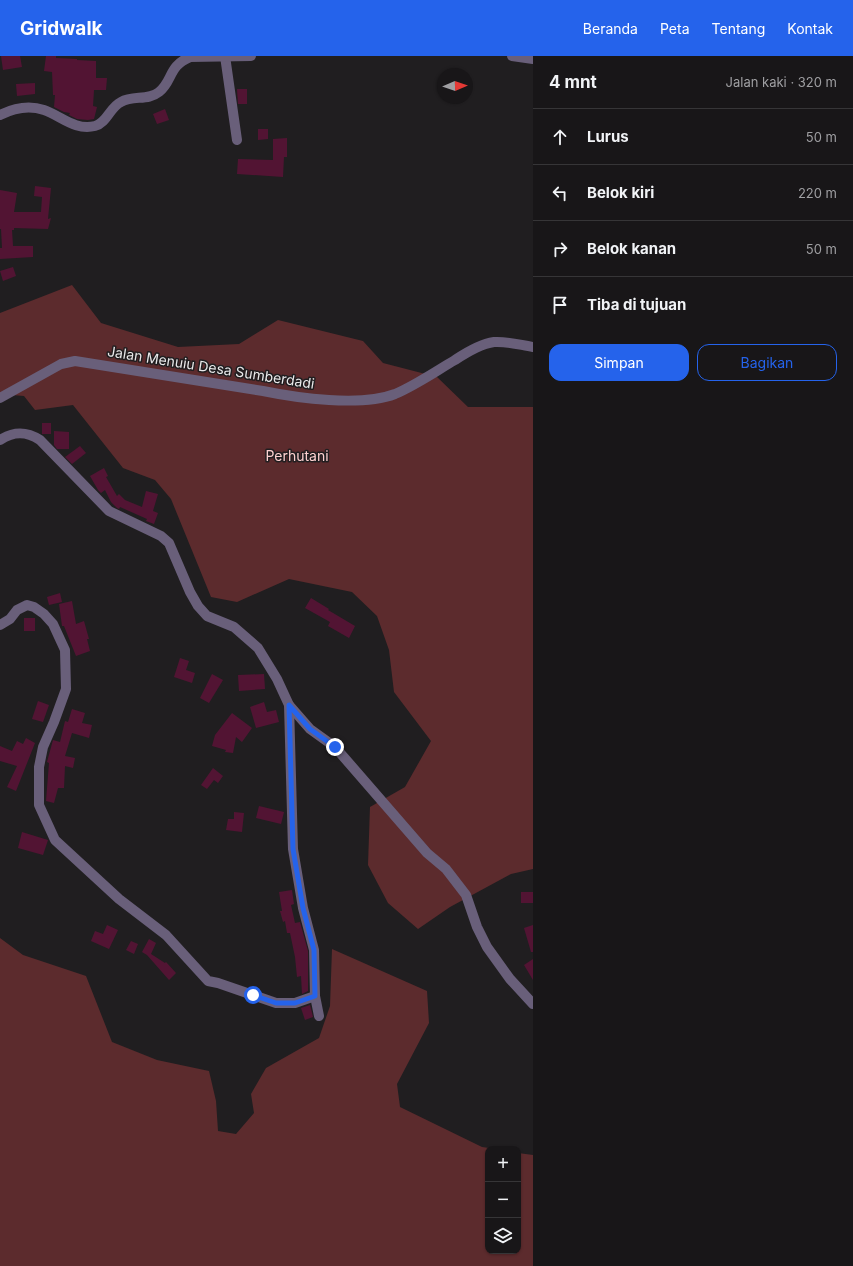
<!DOCTYPE html>
<html lang="id">
<head>
<meta charset="utf-8">
<style>
  body { margin:0; font-family:Inter,sans-serif; background:#252325; color:#f1f3f6 }
  .controls { position:absolute; right:12px; bottom:12px; display:grid; overflow:hidden; border-radius:8px; box-shadow:0 1px 3px #0004 }
  .controls button { width:36px; height:36px; display:grid; place-items:center; padding:0; border:0; border-bottom:1px solid #363537; background:#181618; color:#f1f3f6; font:20px sans-serif }
  .compass { position:absolute; left:437px; top:12px; width:36px; height:36px; border-radius:50%; background:#181618; box-shadow:0 1px 3px #0004; rotate:88deg }
  .stop { position:absolute; width:12px; height:12px; margin:-9px; border:3px solid #2563eb; border-radius:50%; background:#fff }
  .stop.end { background:#2563eb; border-color:#fff; box-shadow:0 1px 4px #0008 }
  .list { margin:0; padding:0; list-style:none }
  h2 { display:flex; justify-content:space-between; align-items:center; height:52px; margin:0; padding:0 16px; font-size:17px }
  h2 small { font-size:13px; font-weight:400; color:#9f9fa2 }
  .list li { display:grid; grid-template-columns:26px 1fr auto; gap:12px; align-items:center; box-sizing:border-box; height:56px; padding:0 16px; border-top:1px solid #363537 }
  .list b { display:block; font-size:15px; white-space:nowrap }
  .list em { font-size:13px; font-style:normal; color:#9f9fa2 }
  .actions { display:flex; gap:8px; padding:12px 16px }
  .actions a { flex:1; padding:9px 0; border:1px solid #2563eb; border-radius:12px; text-align:center; font-size:14px; color:#2563eb }
  .actions .main { background:#2563eb; color:#fff }
  .icon { flex:none; width:22px; height:22px; fill:none; stroke:currentColor; stroke-width:2; stroke-linecap:round; stroke-linejoin:round }
  .map { position:relative; flex:none; width:533px; height:1210px; overflow:hidden }
  header { display:flex; align-items:center; gap:24px; box-sizing:border-box; height:56px; padding:0 20px; background:#2563eb; color:#fff }
  header strong { font-size:19px }
  nav { display:flex; gap:22px; margin-inline-start:auto; font-size:14px }
  main { display:flex }
  aside { flex:1; background:#181618 }
  .map>svg:first-child { display:block }
  .green { fill:#5c2b2d }
  .building { fill:#521433 }
  .lines { fill:none; stroke-linecap:round; stroke-linejoin:round }
  .minor { stroke:#695f7a; stroke-width:10 }
  .route { stroke:#2563eb; stroke-width:5 }
  .labels { text-anchor:middle; dominant-baseline:central; stroke-width:3; stroke-linejoin:round; paint-order:stroke }
  .street-label { font-size:14px; fill:#eae9ea; stroke:#201e20 }
  .park-label { font-size:14px; fill:#fdd0cf; stroke:#201e20 }
</style>
</head>
<body>
<header>
<strong>Gridwalk</strong>
<nav><a>Beranda</a><a>Peta</a><a>Tentang</a><a>Kontak</a></nav>
</header>
<main>
<div class="map">
<svg width="533" height="1210" viewBox="0 0 533 1210">
  <rect width="100%" height="100%" fill="#201e20"/>
  <!-- green -->
  <g class="green">
    <path d="M72 229 101 267 178 291 239 288 278 264 363 285 383 307 437 321 468 351H533V813L511 818 450 851 418 873 388 847 368 809 370 751 405 731 431 685 394 636 389 594 377 560 352 536 289 523 237 546 211 541 171 443 155 424 123 412 73 349 35 354 24 340 0 338V257Z"/>
    <path d="M0 882 23 899 86 920 112 986 157 1004 209 1015 216 1045 218 1075 236 1078 254 1057 251 1038 266 1012 319 982 330 950 332 893 427 935 429 967 397 1028 400 1051 482 1091 496 1093H488V1195H518V1097L533 1099V1210H0Z"/>
  </g>
  <!-- building -->
  <g class="building">
    <path d="M1 0H20L22 11 3 14Z"/>
    <path d="M46 0H56V2L77 3V4L96 5V22H107L106 34H94L93 50 97 51 94 63 88 64 77 63 69 59 70 57 64 56 54 51 55 39H53L52 16 44 15Z"/>
    <path d="M35 27V38L17 40 16 28Z"/>
    <path d="M237 33H247V48H238Z"/>
    <path d="M165 53 169 64 157 68 153 58Z"/>
    <path d="M258 73H268V83L258 84Z"/>
    <path d="M287 82V101H284L283 121 237 118 238 103 273 104V83Z"/>
    <path d="M35 130 51 132 48 163 51 162 48 173 14 172V174H12L13 190H33V201L0 203V192H2L1 173H0V134L17 137 14 156H41L42 141 34 140Z"/>
    <path d="M13 211 16 220 3 225 0 215Z"/>
    <rect x="42" y="367" width="9" height="11"/>
    <path d="M54 375 69 376V393H57L54 389Z"/>
    <path d="M80 390 86 397 72 408 65 401Z"/>
    <path d="M104 412 108 420 106 421 117 440 119 438 125 444 142 451 146 435 158 438 153 455 158 457 154 468 146 465 147 463 120 451 119 453 117 452 111 446 105 434 101 437 98 434 90 420Z"/>
    <path d="M60 537 62 546 49 549 47 541Z"/>
    <path d="M311 542 329 553 328 554 355 570 349 582 328 570 330 566 305 552Z"/>
    <path d="M72 545 76 568 84 565 89 583H87L90 595 76 600 64 570H62L59 548Z"/>
    <rect x="24" y="562" width="11" height="13"/>
    <path d="M180 602 189 605 186 614 195 617 192 627 174 621Z"/>
    <path d="M212 618 223 624 209 647 200 642Z"/>
    <path d="M264 618 265 633 239 635 238 619Z"/>
    <path d="M38 645 49 649 43 666 32 663Z"/>
    <path d="M264 646 267 656 276 654 279 666 256 672 250 651Z"/>
    <path d="M72 653 85 657 82 667 92 669 89 682 72 677 65 700 75 702 73 712 65 710 64 732H58L54 747 46 745 49 707 47 706 53 684 60 686 65 665 68 666Z"/>
    <path d="M232 657 252 672 242 686 236 681 233 697 225 696 226 694 212 690 215 679Z"/>
    <path d="M26 682 35 687 16 735 7 731 17 710 0 705V690L12 695 17 685 23 688Z"/>
    <path d="M213 712 223 720 218 727 214 724 207 733 201 729Z"/>
    <path d="M259 750 284 756 281 768 256 762Z"/>
    <path d="M234 756 244 757 242 776 226 774 228 763H234Z"/>
    <path d="M22 776 48 784 43 799 18 792Z"/>
    <path d="M292 834 294 848 291 849 295 867 300 866 308 895V935L302 938 301 920 297 921 295 901 290 877H287L285 865 283 866 280 855H282L279 836Z"/>
    <rect x="521" y="836" width="12" height="11"/>
    <path d="M107 869 118 874 109 893 91 885 95 875 103 878Z"/>
    <path d="M533 869V896H531L524 872Z"/>
    <path d="M149 883 156 887 151 898 165 907 166 906 176 917 169 924 147 899 142 896Z"/>
    <path d="M131 885 138 888 134 898 126 894Z"/>
    <path d="M533 903V924L524 909Z"/>
    <path d="M310 949 313 961 305 964 301 952Z"/>
  </g>
  <g class="lines">
    <!-- minor -->
    <g class="minor">
      <path d="M225 0 237 84"/>
      <path d="M512 0 533 3"/>
      <path d="M0 59C14 52 29 49 44 54 61 60 75 75 95 70 107 67 110 51 121 46 133 39 148 45 159 36 173 25 168 10 190 1L251 0"/>
      <path d="M0 342 61 308 75 305 263 335C297 342 361 351 395 338 416 329 436 315 455 304 467 296 480 288 494 286 507 285 520 289 533 291"/>
      <path d="M0 384C14 375 26 375 40 384L109 455 161 480 169 487 190 536 198 550 207 560 234 571 258 592 277 623 289 649 293 793 303 852 314 894 315 940 319 960"/>
      <path d="M0 569 10 563 17 554 27 549 34 551 44 558 53 568 65 594 66 633 54 666 43 691 39 711V749L55 784 119 843 166 879 208 925 218 927 276 947H295L315 940"/>
      <path d="M289 649 310 673 335 691 427 797 446 813 466 839 477 871 487 891 510 923 533 948"/>
    </g>
  </g>
  <g class="lines">
    <!-- route -->
    <path class="route" d="M253 939 276 947H295L315 940 314 894 303 852 293 793 289 649 310 673 335 691"/>
  </g>
  <g class="labels">
    <!-- street labels -->
    <g class="street-label">
      <text transform="translate(211 311) rotate(9)">Jalan Menuiu Desa Sumberdadi</text>
    </g>
    <!-- park labels -->
    <g class="park-label">
      <text x="297" y="399">Perhutani</text>
    </g>
  </g>
</svg>
<div class="controls">
<button>+</button>
<button>−</button>
<button><svg class="icon" aria-label="layers" viewBox="0 0 24 24"><path d="M12 4l9 5-9 5-9-5zM3 14l9 5 9-5"/></svg></button>
</div>
<svg class="compass" viewBox="-18 -18 36 36"><path d="M0-13l5 13h-10z" fill="#e53935"/><path d="M0 13l5-13h-10z" fill="#9f9fa2"/></svg>
<div class="stop" style="left:253px;top:939px"></div>
<div class="stop end" style="left:335px;top:691px"></div>
</div>
<aside>
<h2>4 mnt<small>Jalan kaki · 320 m</small></h2>
<ul class="list">
<li><svg class="icon" aria-label="ahead" viewBox="0 0 24 24"><path d="M12 20V5M6 11l6-6 6 6"/></svg><div><b>Lurus</b></div><em>50 m</em></li>
<li><svg class="icon" aria-label="left" viewBox="0 0 24 24"><path d="M17 20v-9H6M10 6l-5 5 5 5"/></svg><div><b>Belok kiri</b></div><em>220 m</em></li>
<li><svg class="icon" aria-label="right" viewBox="0 0 24 24"><path d="M7 20v-9h11M14 6l5 5-5 5"/></svg><div><b>Belok kanan</b></div><em>50 m</em></li>
<li><svg class="icon" aria-label="arrive" viewBox="0 0 24 24"><path d="M6 21V4h12l-3 4 3 4H6"/></svg><div><b>Tiba di tujuan</b></div></li>
</ul>
<div class="actions"><a class="main">Simpan</a><a>Bagikan</a></div>
</aside>
</main>
</body>
</html>
